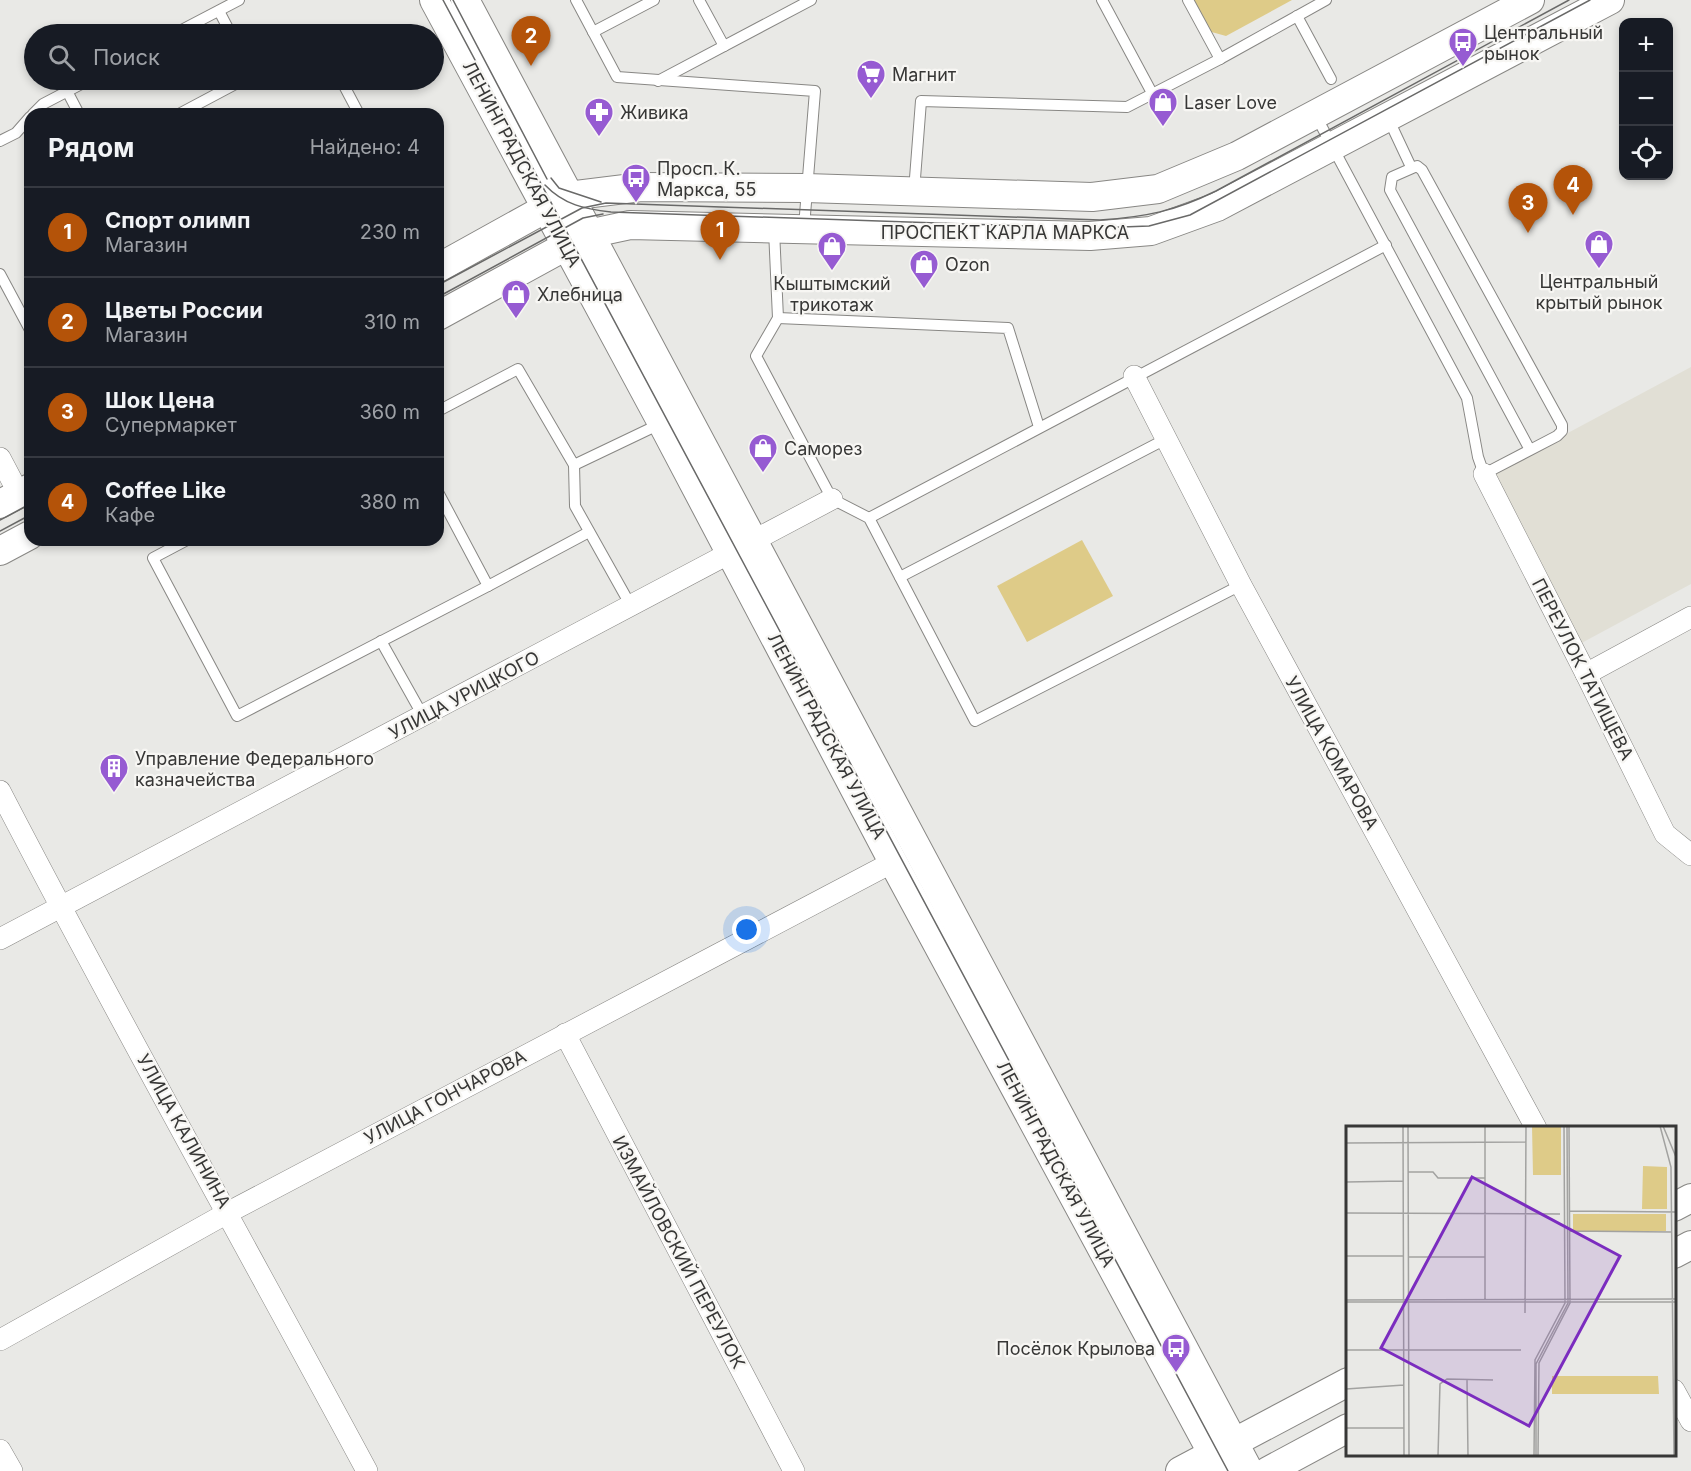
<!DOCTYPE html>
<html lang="ru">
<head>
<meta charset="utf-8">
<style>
  body { margin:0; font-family:Inter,sans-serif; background:#242831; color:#f1f3f6 }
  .controls { position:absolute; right:18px; top:18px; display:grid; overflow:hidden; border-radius:12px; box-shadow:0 3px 9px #0003 }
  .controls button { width:54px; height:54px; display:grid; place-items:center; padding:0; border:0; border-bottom:2px solid #363941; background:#171b24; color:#f1f3f6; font:30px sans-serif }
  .you { position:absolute; left:747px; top:930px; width:21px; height:21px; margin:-15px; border:4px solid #fff; border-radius:50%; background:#1a73e8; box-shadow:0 0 0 9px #1a73e833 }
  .badge { display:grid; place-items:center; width:39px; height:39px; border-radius:50%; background:#b45309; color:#fff; font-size:20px; font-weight:700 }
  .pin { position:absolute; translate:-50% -50px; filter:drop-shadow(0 2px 3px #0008) }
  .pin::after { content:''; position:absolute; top:32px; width:21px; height:18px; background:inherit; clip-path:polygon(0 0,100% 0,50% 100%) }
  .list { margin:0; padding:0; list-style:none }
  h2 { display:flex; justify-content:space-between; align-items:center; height:78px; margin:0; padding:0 24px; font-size:26px }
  h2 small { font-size:20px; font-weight:400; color:#9ea1a6 }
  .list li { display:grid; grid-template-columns:39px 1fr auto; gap:18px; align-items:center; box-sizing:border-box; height:90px; padding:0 24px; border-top:2px solid #363941 }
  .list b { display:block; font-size:22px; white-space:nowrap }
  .list p { margin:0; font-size:20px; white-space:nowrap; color:#9ea1a6 }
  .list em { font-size:20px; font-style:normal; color:#9ea1a6 }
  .icon { flex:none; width:33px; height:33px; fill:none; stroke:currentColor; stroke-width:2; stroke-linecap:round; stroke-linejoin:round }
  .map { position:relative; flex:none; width:1691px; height:1471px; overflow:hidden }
  .search { position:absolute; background:#171b24; box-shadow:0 3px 9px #0003; left:24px; top:24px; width:420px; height:66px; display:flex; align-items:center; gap:15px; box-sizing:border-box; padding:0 21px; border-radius:33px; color:#9ea1a6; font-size:22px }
  .panel { position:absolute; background:#171b24; box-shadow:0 3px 9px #0003; left:24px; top:108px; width:420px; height:438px; border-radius:18px }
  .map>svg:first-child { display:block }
  .built { fill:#e1dfd5 }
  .green { fill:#decb88 }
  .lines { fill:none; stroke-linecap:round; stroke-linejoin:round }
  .lane-casing { stroke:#888784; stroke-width:12 }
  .street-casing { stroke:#888784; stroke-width:22 }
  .secondary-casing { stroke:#888784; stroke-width:30 }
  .lane { stroke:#fff; stroke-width:10 }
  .street { stroke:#fff; stroke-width:21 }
  .secondary { stroke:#fff; stroke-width:28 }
  .tram { stroke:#696968; stroke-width:1.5 }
  .labels { text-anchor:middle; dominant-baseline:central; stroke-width:4.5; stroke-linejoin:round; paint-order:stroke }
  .poi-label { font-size:18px; fill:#373736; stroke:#f7f6f3; text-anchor:start }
  .street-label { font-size:18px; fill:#373736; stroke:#f7f6f3 }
  .inset-road { fill:none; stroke:#a2a2a0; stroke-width:1.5 }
  .view { fill:#7b2cbf; fill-opacity:0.15; stroke:#7b2cbf; stroke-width:3 }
  .inset-edge { fill:none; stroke:#373736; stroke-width:3 }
</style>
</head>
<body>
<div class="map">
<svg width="1691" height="1471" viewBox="0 0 1691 1471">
  <rect width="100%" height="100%" fill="#e9e9e6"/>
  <!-- built -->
  <path class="built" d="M1691 367V584L1576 646 1486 477Z"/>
  <!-- green -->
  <g class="green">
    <path d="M1191 0H1292L1226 36 1208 31Z"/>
    <path d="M1082 540 1113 596 1027 642 997 586Z"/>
  </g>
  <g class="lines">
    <!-- lane casing -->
    <g class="lane-casing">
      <g id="lane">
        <path d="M576 0 617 77 815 91 804 227"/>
        <path d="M699 0 724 46"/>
        <path d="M1102 0 1152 93"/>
        <path d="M1188 0 1220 59"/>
        <path d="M219 11 231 34"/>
        <path d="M1297 16 1331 79"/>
        <path d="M593 32 654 0"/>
        <path d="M174 34 239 0"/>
        <path d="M341 80 359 114"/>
        <path d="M658 81 811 0"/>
        <path d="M67 91 79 114"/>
        <path d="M33 114 43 104 89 80"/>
        <path d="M179 114 243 80"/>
        <path d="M1316 116 1467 398 1478 457 1484 474 1557 436 1562 431V425L1422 170 1417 166 1392 177 1390 190 1530 450"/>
        <path d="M1388 118 1411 167"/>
        <path d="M0 141 16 133 30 117"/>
        <path d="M914 191 921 101 1127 107 1220 59 1326 0"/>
        <path d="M774 230 778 318 756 356 832 499 869 518 975 721 1241 585"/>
        <path d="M0 274 30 330"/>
        <path d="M778 318 1008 328 1039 427"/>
        <path d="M438 411 518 369 574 465 662 423"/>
        <path d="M574 465 575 506 631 606"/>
        <path d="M438 492 488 586 589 532"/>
        <path d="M869 518 1386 245"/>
        <path d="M187 540 153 558 237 716 488 586"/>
        <path d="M900 577 1164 440"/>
        <path d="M381 641 423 716"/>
      </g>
    </g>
    <!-- street casing -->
    <g class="street-casing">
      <g id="street">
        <path d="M1134 376 1241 585 1536 1128"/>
        <path d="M0 458 19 494"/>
        <path d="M1484 474 1586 674 1665 834 1691 855"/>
        <path d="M1586 674 1691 617"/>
        <path d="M0 791C118 1019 245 1244 367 1471"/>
        <path d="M0 939 832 499"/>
        <path d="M565 1034 794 1471"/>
        <path d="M0 1340 229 1212 893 862"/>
        <path d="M1674 1390 1691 1421"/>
        <path d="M0 1450 12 1471"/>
      </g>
    </g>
    <!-- secondary casing -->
    <g class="secondary-casing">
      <g id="secondary">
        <path d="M434 0 662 423 893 862 1222 1471"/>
        <path d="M465 0 1249 1471"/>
        <path d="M438 268 568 196 641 187 806 188 1092 197 1158 189 1237 156 1530 0"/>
        <path d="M438 316 588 234 630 225 1090 236 1151 231 1217 207 1610 0"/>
        <path d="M0 504 30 488"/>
        <path d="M0 551 30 535"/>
        <path d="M1674 1207 1691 1198"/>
        <path d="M1674 1254 1691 1245"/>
        <path d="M1180 1471 1348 1382"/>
        <path d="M1268 1471 1348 1428"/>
      </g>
    </g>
    <!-- lane -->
    <use href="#lane" class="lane"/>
    <!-- street -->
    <use href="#street" class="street"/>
    <!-- secondary -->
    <use href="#secondary" class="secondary"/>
    <!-- tram -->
    <g class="tram">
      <path d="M443 0 1228 1471"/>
      <path d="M453 0 547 179"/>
      <path d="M551 178 559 188 601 202"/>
      <path d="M545 185C564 205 585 209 611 212L1026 226"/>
      <path d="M1095 228 1149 226 1190 215 1590 0"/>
      <path d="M438 285 582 208 606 203 1100 220C1146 217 1175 211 1216 191L1569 0"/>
      <path d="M438 297 583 218 603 214"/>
      <path d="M0 520 30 504"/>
      <path d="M0 531 30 515"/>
    </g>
  </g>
  <!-- icons -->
  <defs>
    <g id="bus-pin" transform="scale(1.5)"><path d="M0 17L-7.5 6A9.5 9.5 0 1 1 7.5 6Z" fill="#965bd2" stroke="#f7f6f3"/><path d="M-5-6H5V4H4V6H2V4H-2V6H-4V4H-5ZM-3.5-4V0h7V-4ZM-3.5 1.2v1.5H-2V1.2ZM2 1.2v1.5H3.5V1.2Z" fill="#fff"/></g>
    <g id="supermarket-pin" transform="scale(1.5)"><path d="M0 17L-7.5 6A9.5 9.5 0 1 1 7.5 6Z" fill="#965bd2" stroke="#f7f6f3"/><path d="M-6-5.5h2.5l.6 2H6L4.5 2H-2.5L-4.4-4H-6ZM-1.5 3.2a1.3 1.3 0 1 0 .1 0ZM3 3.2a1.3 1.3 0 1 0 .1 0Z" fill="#fff"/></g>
    <g id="shop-pin" transform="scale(1.5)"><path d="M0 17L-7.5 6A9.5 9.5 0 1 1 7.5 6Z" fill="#965bd2" stroke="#f7f6f3"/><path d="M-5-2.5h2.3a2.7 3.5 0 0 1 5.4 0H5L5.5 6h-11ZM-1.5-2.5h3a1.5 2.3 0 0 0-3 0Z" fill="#fff"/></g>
    <g id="pharmacy-pin" transform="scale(1.5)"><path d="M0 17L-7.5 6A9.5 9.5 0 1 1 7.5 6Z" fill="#965bd2" stroke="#f7f6f3"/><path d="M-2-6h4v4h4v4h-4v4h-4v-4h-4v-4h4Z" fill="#fff"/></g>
    <g id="building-pin" transform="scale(1.5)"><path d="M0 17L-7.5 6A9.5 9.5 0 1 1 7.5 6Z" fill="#965bd2" stroke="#f7f6f3"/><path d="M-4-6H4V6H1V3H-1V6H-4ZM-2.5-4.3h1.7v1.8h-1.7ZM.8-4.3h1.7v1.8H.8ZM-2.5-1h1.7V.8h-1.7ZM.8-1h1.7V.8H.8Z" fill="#fff"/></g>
  </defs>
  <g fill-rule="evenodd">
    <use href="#bus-pin" x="1463" y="42"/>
    <use href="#supermarket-pin" x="871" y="74"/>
    <use href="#shop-pin" x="1163" y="102"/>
    <use href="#pharmacy-pin" x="599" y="112"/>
    <use href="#bus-pin" x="636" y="178"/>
    <use href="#shop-pin" x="1599" y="244"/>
    <use href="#shop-pin" x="832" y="246"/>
    <use href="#shop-pin" x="924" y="264"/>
    <use href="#shop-pin" x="516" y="294"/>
    <use href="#shop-pin" x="763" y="448"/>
    <use href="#building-pin" x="114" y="768"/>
    <use href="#bus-pin" x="1176" y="1348"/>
  </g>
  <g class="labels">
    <!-- poi labels -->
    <g class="poi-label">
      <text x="1484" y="32">Центральный<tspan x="1484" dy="21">рынок</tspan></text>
      <text x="892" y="74">Магнит</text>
      <text x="1184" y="102">Laser Love</text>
      <text x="620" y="112">Живика</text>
      <text x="657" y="168">Просп. К.<tspan x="657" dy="21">Маркса, 55</tspan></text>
      <text x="945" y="264">Ozon</text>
      <text x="1599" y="281" text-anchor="middle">Центральный<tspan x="1599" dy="21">крытый рынок</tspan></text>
      <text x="832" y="283" text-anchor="middle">Кыштымский<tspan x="832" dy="21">трикотаж</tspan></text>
      <text x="537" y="294">Хлебница</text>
      <text x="784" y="448">Саморез</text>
      <text x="135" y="758">Управление Федерального<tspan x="135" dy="21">казначейства</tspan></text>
      <text x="1155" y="1348" text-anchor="end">Посёлок Крылова</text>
    </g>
    <!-- street labels -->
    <g class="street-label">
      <text transform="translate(522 164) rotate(62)">ЛЕНИНГРАДСКАЯ УЛИЦА</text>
      <text x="1005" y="232">ПРОСПЕКТ КАРЛА МАРКСА</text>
      <text transform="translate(1583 669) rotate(63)">ПЕРЕУЛОК ТАТИЩЕВА</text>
      <text transform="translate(464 695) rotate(-28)">УЛИЦА УРИЦКОГО</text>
      <text transform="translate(827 736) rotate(62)">ЛЕНИНГРАДСКАЯ УЛИЦА</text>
      <text transform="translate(1332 753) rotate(61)">УЛИЦА КОМАРОВА</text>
      <text transform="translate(445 1097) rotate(-28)">УЛИЦА ГОНЧАРОВА</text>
      <text transform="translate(184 1131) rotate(61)">УЛИЦА КАЛИНИНА</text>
      <text transform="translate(1056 1164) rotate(62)">ЛЕНИНГРАДСКАЯ УЛИЦА</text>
      <text transform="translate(679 1252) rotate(62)">ИЗМАЙЛОВСКИЙ ПЕРЕУЛОК</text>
    </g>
  </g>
  <!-- overview -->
  <g transform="translate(1346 1126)">
    <rect width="330" height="330" fill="#e9e9e6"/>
    <path d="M186 0H215V49H187ZM297 40 321 41V83H296ZM227 88H320V105H227ZM206 250H312L313 268H206Z" fill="#decb88"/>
    <path class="inset-road" d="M57 0 58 330M62 0 63 330M139 0V173M314 0 325 41 328 330M317 0 330 31M0 17 180 16M62 46H87L92 52H139M0 56 57 55M223 85 330 86M0 87 214 88M224 105 325 106M0 130H57M62 131H139M0 174 329 173M0 176H330M179 187 180 0M0 224H175M121 254 122 330M0 263 58 259M0 302H58M92 330 94 258 101 253 147 254M188 330 189 234 219 177 218 0M190 330V238L222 177 221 0M192 330 193 237 224 177 223 0"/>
    <path class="view" d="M126 51 274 130 183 300 35 222Z"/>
    <rect width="330" height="330" class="inset-edge"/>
  </g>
</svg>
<div class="controls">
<button>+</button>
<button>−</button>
<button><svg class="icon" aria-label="locate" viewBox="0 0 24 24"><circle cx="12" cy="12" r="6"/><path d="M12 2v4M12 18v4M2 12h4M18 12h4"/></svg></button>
</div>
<div class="you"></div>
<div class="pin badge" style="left:720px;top:260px">1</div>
<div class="pin badge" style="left:531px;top:66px">2</div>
<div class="pin badge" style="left:1528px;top:233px">3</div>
<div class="pin badge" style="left:1573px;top:215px">4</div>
<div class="search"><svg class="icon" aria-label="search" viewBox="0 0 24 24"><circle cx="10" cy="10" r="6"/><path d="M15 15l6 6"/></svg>Поиск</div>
<section class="panel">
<h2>Рядом<small>Найдено: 4</small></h2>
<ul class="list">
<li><span class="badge">1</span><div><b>Спорт олимп</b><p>Магазин</p></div><em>230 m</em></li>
<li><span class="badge">2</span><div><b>Цветы России</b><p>Магазин</p></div><em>310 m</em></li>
<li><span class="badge">3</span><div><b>Шок Цена</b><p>Супермаркет</p></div><em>360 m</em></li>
<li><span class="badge">4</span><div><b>Coffee Like</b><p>Кафе</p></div><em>380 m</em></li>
</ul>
</section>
</div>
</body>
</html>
